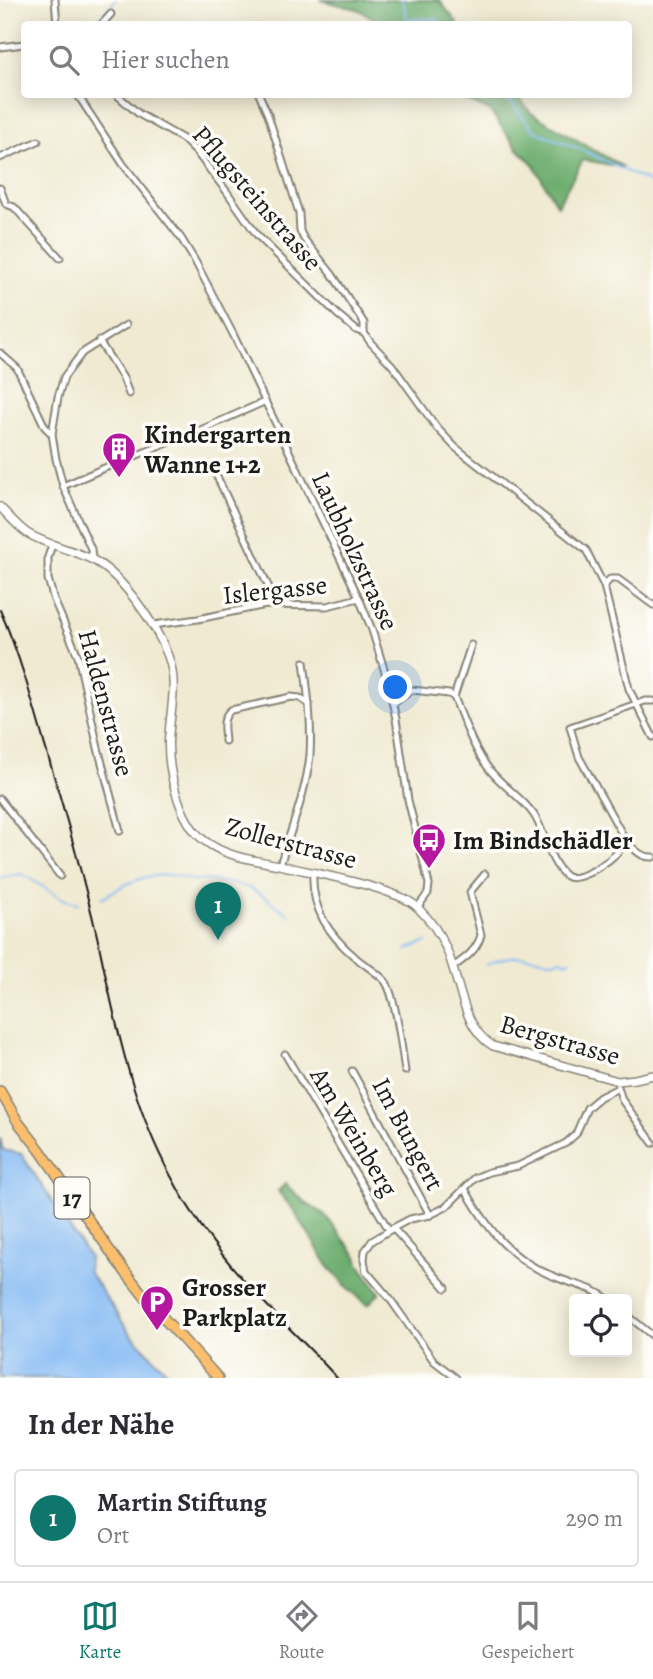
<!DOCTYPE html>
<html lang="de">
<head>
<meta charset="utf-8">
<style>
  body { margin:0; font-family:Alegreya,serif; background:#f7f7f7; color:#2b2b33 }
  .controls { position:absolute; right:21px; bottom:21px; display:grid; overflow:hidden; border-radius:7px; box-shadow:0 4px 18px #0003 }
  .controls button { width:63px; height:63px; display:grid; place-items:center; padding:0; border:0; border-bottom:2px solid #e1e1e2; background:#fff; color:#2b2b33; font:35px sans-serif }
  .you { position:absolute; left:396px; top:688px; width:24px; height:24px; margin:-18px; border:5px solid #fff; border-radius:50%; background:#1a73e8; box-shadow:0 0 0 10px #1a73e833 }
  .badge { display:grid; place-items:center; width:46px; height:46px; border-radius:50%; background:#0f766e; color:#fff; font-size:23px; font-weight:700 }
  .pin { position:absolute; translate:-50% -58px; filter:drop-shadow(0 2px 4px #0008) }
  .pin::after { content:''; position:absolute; top:37px; width:24px; height:21px; background:inherit; clip-path:polygon(0 0,100% 0,50% 100%) }
  .list { margin:0; padding:0; list-style:none }
  h2 { display:flex; justify-content:space-between; align-items:center; height:91px; margin:0; padding:0 28px; font-size:30px }
  h2 small { font-size:23px; font-weight:400; color:#7c7c81 }
  .list li { display:grid; grid-template-columns:46px 1fr auto; gap:21px; align-items:center; box-sizing:border-box; height:98px; margin:0 14px 14px; padding:0 14px; border:2px solid #e1e1e2; border-radius:7px }
  .list b { display:block; font-size:26px; white-space:nowrap }
  .list p { margin:0; font-size:23px; white-space:nowrap; color:#7c7c81 }
  .list em { font-size:23px; font-style:normal; color:#7c7c81 }
  .icon { flex:none; width:38px; height:38px; fill:none; stroke:currentColor; stroke-width:2; stroke-linecap:round; stroke-linejoin:round }
  .map { position:relative; flex:none; width:653px; height:1378px; overflow:hidden }
  .search { position:absolute; background:#fff; box-shadow:0 4px 18px #0003; left:21px; right:21px; top:21px; height:77px; display:flex; align-items:center; gap:18px; box-sizing:border-box; padding:0 24px; border-radius:7px; color:#7c7c81; font-size:26px }
  .sheet { height:203px; background:#fff }
  nav { display:flex; justify-content:space-around; align-items:center; box-sizing:border-box; height:98px; border-top:2px solid #e1e1e2; background:#fff; font-size:19px; color:#7c7c81 }
  nav a { display:grid; justify-items:center; gap:4px }
  nav .on { color:#0f766e }
  .map>svg:first-child { display:block }
  .forest { fill:#6eae70; stroke:#456546; stroke-width:2 }
  .water { fill:#86bbf4; stroke:#516c88; stroke-width:2 }
  .lines { fill:none; stroke-linecap:round; stroke-linejoin:round }
  .stream { stroke:#86bbf4; stroke-width:2 }
  .minor-casing { stroke:#868377; stroke-width:9 }
  .tertiary-casing { stroke:#868377; stroke-width:10 }
  .primary-casing { stroke:#868377; stroke-width:12 }
  .minor { stroke:#fff; stroke-width:5 }
  .tertiary { stroke:#fff; stroke-width:7 }
  .primary { stroke:#fabe6d; stroke-width:9 }
  .rail { stroke:#1c1c1c; stroke-width:2 }
  .labels { text-anchor:middle; dominant-baseline:central; stroke-width:7; stroke-linejoin:round; paint-order:stroke }
  .shield { fill:#fdfcf7; stroke:#605f5e; stroke-width:2 }
  .shield-label { font-size:24px; font-weight:bold; fill:#1c1c1c }
  .street-label { font-size:26px; fill:#1c1c1c; stroke:#fdfcf7 }
  .poi-label { font-size:26px; font-weight:bold; fill:#1c1c1c; stroke:#fdfcf7; text-anchor:start }
</style>
</head>
<body>
<div class="map">
<svg width="653" height="1378" viewBox="0 0 653 1378">
  <rect width="100%" height="100%" fill="#fdfcf7"/>
  <filter id="ink" filterUnits="userSpaceOnUse"><feTurbulence type="fractalNoise" baseFrequency=".0143" numOctaves="2"/><feDisplacementMap in="SourceGraphic" scale="14" xChannelSelector="R" yChannelSelector="G"/><feConvolveMatrix kernelMatrix="1 2 1 2 8 2 1 2 1" color-interpolation-filters="sRGB"/></filter>
  <filter id="wash" filterUnits="userSpaceOnUse"><feTurbulence type="fractalNoise" baseFrequency=".00686" numOctaves="4" result="noise"/><feDisplacementMap in="SourceGraphic" scale="28" xChannelSelector="R" yChannelSelector="G"/><feGaussianBlur stdDeviation="1.57" result="paint"/><feColorMatrix in="noise" values="0 0 0 0 0 0 0 0 0 0 0 0 0 0 0 0 0 1.4 0 .05"/><feComposite in="paint" operator="in"/></filter>
  <g filter="url(#wash)">
    <rect width="100%" height="100%" fill="#f0ead2"/>
    <!-- forest -->
    <g class="forest">
      <path d="M320 0H439L458 24H384L357 9Z"/>
      <path d="M455 95H517L530 112 623 167 583 160 557 206 534 165 518 149 490 111Z"/>
      <path d="M285 1184 307 1204 324 1214 357 1256 359 1264 380 1293 368 1305 349 1289 328 1266 294 1211 278 1191Z"/>
    </g>
    <!-- water -->
    <path class="water" d="M0 1137 3 1150 21 1154 89 1257 88 1271 130 1333 173 1378H0Z"/>
    <g class="lines">
      <!-- stream -->
      <g class="stream">
        <path d="M402 0 407 19H437L438 24"/>
        <path d="M93 24 107 11 115 0"/>
        <path d="M499 94 511 103 535 131 582 150 653 184"/>
        <path d="M0 878 22 874 65 900 78 903"/>
        <path d="M102 898C123 885 143 874 169 875 178 875 186 880 196 880 208 880 238 883 249 888 264 895 277 906 290 915"/>
        <path d="M406 950 427 942"/>
        <path d="M486 965C500 957 516 955 532 957 543 958 549 964 561 959L566 962 571 960"/>
      </g>
    </g>
  </g>
  <g filter="url(#ink)">
    <g class="lines">
      <!-- minor casing -->
      <g class="minor-casing">
        <g id="minor">
          <path d="M55 0 57 24"/>
          <path d="M102 24 111 14"/>
          <path d="M0 47 24 44"/>
          <path d="M77 94 123 164 181 238 195 261 233 334 359 598 372 630 388 682 396 719 408 800 429 884 428 893 418 907"/>
          <path d="M116 94 139 114 183 139 197 153 227 192 257 235 337 314 356 330 364 333"/>
          <path d="M259 94 268 115 299 213 300 231 304 239 332 274 364 323V333L371 343 392 365 437 428 455 447 586 550 604 586 629 689 653 737"/>
          <path d="M0 158 38 141"/>
          <path d="M0 188 6 204 14 207 60 258"/>
          <path d="M99 341 123 378 129 394"/>
          <path d="M0 353 17 368 45 427 52 434"/>
          <path d="M213 468 277 605"/>
          <path d="M63 486 102 469 198 431 264 402"/>
          <path d="M52 545 48 557V579L54 600 78 656 98 748 120 831"/>
          <path d="M92 559 91 549 63 486 56 459 52 434 58 397 64 377 82 353 126 325"/>
          <path d="M604 586 610 579H618L653 605"/>
          <path d="M153 625 198 619 266 605 327 606 359 598"/>
          <path d="M454 697C464 721 473 749 489 769 502 786 522 797 534 815 546 833 548 862 566 876 579 885 622 854 626 841"/>
          <path d="M454 697 471 645"/>
          <path d="M653 701H645L570 727 579 757 626 841C634 849 641 858 653 857"/>
          <path d="M393 704 412 690 449 694 454 697"/>
          <path d="M225 741C224 729 221 718 231 710L291 697 300 698 309 704"/>
          <path d="M0 799 60 876"/>
          <path d="M280 865C291 829 306 793 310 755 312 724 308 693 304 662"/>
          <path d="M313 873C311 909 329 935 355 957 364 965 377 972 385 981 396 996 402 1051 405 1071"/>
          <path d="M453 967C466 958 477 950 481 935L470 892 485 874"/>
          <path d="M285 1054 389 1230"/>
          <path d="M352 1071 430 1215"/>
          <path d="M618 1087 622 1100 653 1143"/>
          <path d="M465 1189C489 1231 511 1261 558 1278 575 1285 594 1288 608 1299"/>
          <path d="M393 1228 446 1288"/>
          <path d="M627 1315 653 1336"/>
          <path d="M456 1378 434 1361 390 1299 366 1271 364 1260 365 1251 372 1241 393 1228 410 1219 430 1215 446 1207 475 1178 489 1172 518 1166 566 1143 576 1134 587 1108 600 1097 618 1088"/>
        </g>
      </g>
      <!-- tertiary casing -->
      <g class="tertiary-casing">
        <path id="tertiary" d="M0 507C8 515 17 526 27 533 48 546 73 549 95 561 123 577 157 626 168 656 178 682 171 707 169 734 166 765 178 822 205 841 226 857 254 860 279 865 314 873 349 879 382 890 395 895 410 899 419 909 430 920 440 934 446 948 460 980 462 1028 493 1046L618 1081 635 1079 653 1075"/>
      </g>
      <!-- primary casing -->
      <g class="primary-casing">
        <path id="primary" d="M0 1091 18 1122 40 1150 117 1261 148 1301 218 1378"/>
      </g>
      <!-- minor -->
      <use href="#minor" class="minor"/>
      <!-- tertiary -->
      <use href="#tertiary" class="tertiary"/>
      <!-- primary -->
      <use href="#primary" class="primary"/>
      <!-- rail -->
      <path class="rail" d="M0 610C19 653 32 700 45 746 64 809 82 872 97 936 115 1018 130 1103 172 1178 195 1222 226 1262 260 1298 285 1325 312 1350 337 1378"/>
    </g>
  </g>
  <!-- icons -->
  <defs>
    <g id="building-pin" transform="scale(1.75)"><path d="M0 17L-7.5 6A9.5 9.5 0 1 1 7.5 6Z" fill="#b5179e" stroke="#fdfcf7"/><path d="M-4-6H4V6H1V3H-1V6H-4ZM-2.5-4.3h1.7v1.8h-1.7ZM.8-4.3h1.7v1.8H.8ZM-2.5-1h1.7V.8h-1.7ZM.8-1h1.7V.8H.8Z" fill="#fff"/></g>
    <g id="bus-pin" transform="scale(1.75)"><path d="M0 17L-7.5 6A9.5 9.5 0 1 1 7.5 6Z" fill="#b5179e" stroke="#fdfcf7"/><path d="M-5-6H5V4H4V6H2V4H-2V6H-4V4H-5ZM-3.5-4V0h7V-4ZM-3.5 1.2v1.5H-2V1.2ZM2 1.2v1.5H3.5V1.2Z" fill="#fff"/></g>
    <g id="parking-pin" transform="scale(1.75)"><path d="M0 17L-7.5 6A9.5 9.5 0 1 1 7.5 6Z" fill="#b5179e" stroke="#fdfcf7"/><path d="M-3.5-5.5H1a3.5 3.5 0 0 1 0 7H-1V5.5H-3.5ZM-1-3.4V-.6H.8a1.4 1.4 0 0 0 0-2.8Z" fill="#fff"/></g>
  </defs>
  <g fill-rule="evenodd">
    <use href="#building-pin" x="119" y="449"/>
    <use href="#bus-pin" x="429" y="840"/>
    <use href="#parking-pin" x="157" y="1302"/>
  </g>
  <g class="labels">
    <!-- shield labels -->
    <rect class="shield" x="54.5" y="1177.5" width="35" height="41" rx="5"/>
    <g class="shield-label">
      <text x="72" y="1198">17</text>
    </g>
    <!-- street labels -->
    <g class="street-label">
      <text transform="translate(257 198) rotate(49)">Pflugsteinstrasse</text>
      <text transform="translate(355 551) rotate(65)">Laubholzstrasse</text>
      <text transform="translate(275 590) rotate(-6)">Islergasse</text>
      <text transform="translate(106 703) rotate(75)">Haldenstrasse</text>
      <text transform="translate(291 843) rotate(15)">Zollerstrasse</text>
      <text transform="translate(560 1040) rotate(16)">Bergstrasse</text>
      <text transform="translate(354 1132) rotate(59)">Am Weinberg</text>
      <text transform="translate(408 1134) rotate(62)">Im Bungert</text>
    </g>
    <!-- poi labels -->
    <g class="poi-label">
      <text x="144" y="434">Kindergarten<tspan x="144" dy="30">Wanne 1+2</tspan></text>
      <text x="453" y="840">Im Bindschädler</text>
      <text x="182" y="1287">Grosser<tspan x="182" dy="30">Parkplatz</tspan></text>
    </g>
  </g>
</svg>
<div class="controls">
<button><svg class="icon" aria-label="locate" viewBox="0 0 24 24"><circle cx="12" cy="12" r="6"/><path d="M12 2v4M12 18v4M2 12h4M18 12h4"/></svg></button>
</div>
<div class="you"></div>
<div class="pin badge" style="left:218px;top:940px">1</div>
<div class="search"><svg class="icon" aria-label="search" viewBox="0 0 24 24"><circle cx="10" cy="10" r="6"/><path d="M15 15l6 6"/></svg>Hier suchen</div>
</div>
<section class="sheet">
<h2>In der Nähe<small></small></h2>
<ul class="list">
<li><span class="badge">1</span><div><b>Martin Stiftung</b><p>Ort</p></div><em>290 m</em></li>
</ul>
</section>
<nav>
<a class="on"><svg class="icon" aria-label="map" viewBox="0 0 24 24"><path d="M3 6l6-2 6 2 6-2v14l-6 2-6-2-6 2zM9 4v14M15 6v14"/></svg>Karte</a>
<a><svg class="icon" aria-label="directions" viewBox="0 0 24 24"><path d="M12 3l9 9-9 9-9-9zM9 14v-3h6M13 9l2 2-2 2"/></svg>Route</a>
<a><svg class="icon" aria-label="saved" viewBox="0 0 24 24"><path d="M7 4h10v16l-5-4-5 4z"/></svg>Gespeichert</a>
</nav>
</body>
</html>
